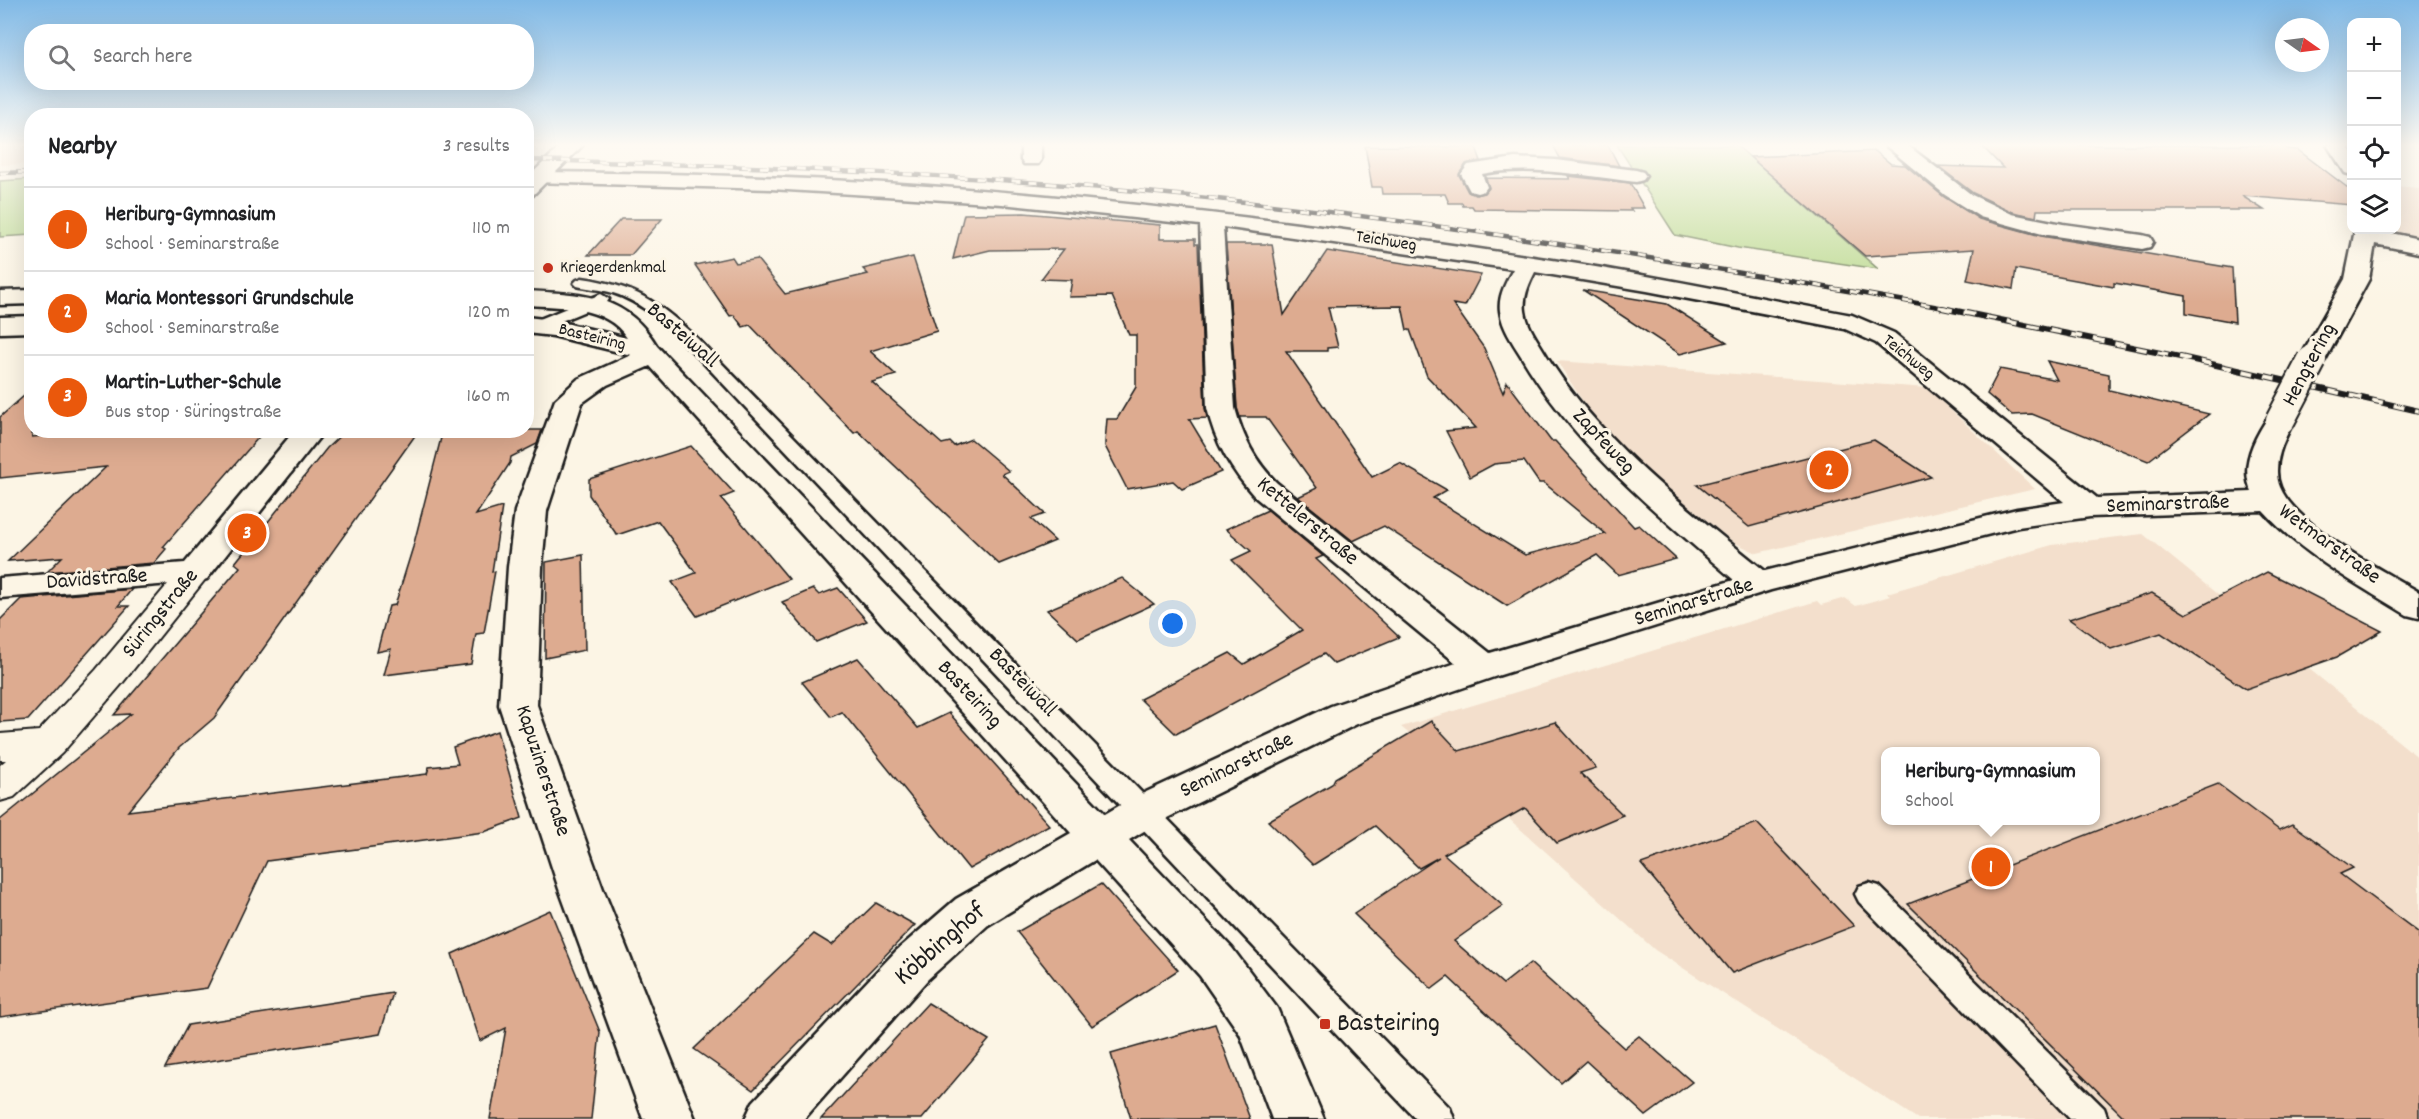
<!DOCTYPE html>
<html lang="en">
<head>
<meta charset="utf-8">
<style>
  body { margin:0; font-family:Dekko,sans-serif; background:#f2f2f2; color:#202124 }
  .controls { position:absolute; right:18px; top:18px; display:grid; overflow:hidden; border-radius:12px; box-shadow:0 6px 24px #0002 }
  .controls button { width:54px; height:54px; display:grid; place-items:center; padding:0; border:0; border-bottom:2px solid #e0e0e0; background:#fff; color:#202124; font:30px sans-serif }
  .compass { position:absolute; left:2275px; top:18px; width:54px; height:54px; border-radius:50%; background:#fff; box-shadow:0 6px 24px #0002; rotate:104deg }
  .you { position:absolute; left:1173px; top:624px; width:21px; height:21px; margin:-15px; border:4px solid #fff; border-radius:50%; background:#1a73e8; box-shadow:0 0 0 9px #1a73e833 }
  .badge { display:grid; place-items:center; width:39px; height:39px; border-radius:50%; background:#ea580c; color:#fff; font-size:20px; font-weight:700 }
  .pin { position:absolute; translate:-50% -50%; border:3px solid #fff; box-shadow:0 2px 6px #0006 }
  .popup { position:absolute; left:1881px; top:747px; width:219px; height:78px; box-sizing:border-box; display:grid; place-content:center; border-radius:12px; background:#fff; filter:drop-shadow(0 2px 4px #0005); font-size:20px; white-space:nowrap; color:#757577 }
  .popup b { font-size:22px; color:#202124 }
  .popup::after { content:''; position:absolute; left:50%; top:100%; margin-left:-12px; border:12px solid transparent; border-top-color:#fff }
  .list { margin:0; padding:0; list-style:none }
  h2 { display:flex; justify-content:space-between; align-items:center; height:78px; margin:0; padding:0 24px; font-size:26px }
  h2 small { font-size:20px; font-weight:400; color:#757577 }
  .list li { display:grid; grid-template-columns:39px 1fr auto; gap:18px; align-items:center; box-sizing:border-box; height:84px; padding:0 24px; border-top:2px solid #e0e0e0 }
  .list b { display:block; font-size:22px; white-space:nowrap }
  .list p { margin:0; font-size:20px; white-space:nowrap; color:#757577 }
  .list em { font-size:20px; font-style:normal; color:#757577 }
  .icon { flex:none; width:33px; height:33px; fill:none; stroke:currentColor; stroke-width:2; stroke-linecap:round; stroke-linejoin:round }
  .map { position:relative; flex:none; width:2419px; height:1119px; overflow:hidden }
  .search { position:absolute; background:#fff; box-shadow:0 6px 24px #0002; left:24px; top:24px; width:510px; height:66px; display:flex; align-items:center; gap:15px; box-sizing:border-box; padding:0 21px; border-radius:24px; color:#757577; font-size:22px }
  .panel { position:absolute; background:#fff; box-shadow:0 6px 24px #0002; left:24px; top:108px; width:510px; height:330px; border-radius:24px }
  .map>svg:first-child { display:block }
  .built { fill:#f3dfcc; fill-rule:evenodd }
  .green { fill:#bcda92; stroke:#6c7b57; stroke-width:1.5 }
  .building { fill:#ddab90; stroke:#1c1c1c; stroke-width:1.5; fill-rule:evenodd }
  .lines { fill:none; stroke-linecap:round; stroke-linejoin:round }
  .service-casing { stroke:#1c1c1c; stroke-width:5 }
  .pedestrian-casing { stroke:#1c1c1c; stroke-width:4 }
  .minor-casing { stroke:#1c1c1c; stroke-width:5 }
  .tertiary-casing { stroke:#1c1c1c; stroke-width:5 }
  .service { fill:#fcf5e5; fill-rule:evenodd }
  .pedestrian { fill:#fcf5e5; fill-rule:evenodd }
  .minor { fill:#fcf5e5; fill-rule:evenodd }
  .tertiary { fill:#fcf5e5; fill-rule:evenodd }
  .rail-far1-casing { stroke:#1c1c1c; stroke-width:4.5 }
  .rail-casing { stroke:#1c1c1c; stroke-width:6 }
  .rail-far1 { stroke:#fcf5e5; stroke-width:3; stroke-dasharray:9; stroke-linecap:butt }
  .rail { stroke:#fcf5e5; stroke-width:4; stroke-dasharray:11; stroke-linecap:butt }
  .minor-bridge-casing { stroke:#1c1c1c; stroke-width:32; stroke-linecap:butt }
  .minor-bridge { stroke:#fcf5e5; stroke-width:28 }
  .poi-dot { fill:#c8321e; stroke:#fcf5e5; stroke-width:2 }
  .labels { text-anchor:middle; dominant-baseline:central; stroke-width:6; stroke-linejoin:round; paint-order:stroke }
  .far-street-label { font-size:18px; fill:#1c1c1c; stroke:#fcf5e5 }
  .far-poi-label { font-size:18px; fill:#1c1c1c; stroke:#fcf5e5; text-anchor:start }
  .street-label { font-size:22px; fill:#1c1c1c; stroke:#fcf5e5 }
  .near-street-label { font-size:27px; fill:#1c1c1c; stroke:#fcf5e5 }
  .near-poi-label { font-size:27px; fill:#1c1c1c; stroke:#fcf5e5; text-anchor:start }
</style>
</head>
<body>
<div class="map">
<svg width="2419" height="1119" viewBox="0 0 2419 1119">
  <rect width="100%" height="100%" fill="#fcf5e5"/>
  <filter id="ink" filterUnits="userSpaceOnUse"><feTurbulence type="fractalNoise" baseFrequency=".0167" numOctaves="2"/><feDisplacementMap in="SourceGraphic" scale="12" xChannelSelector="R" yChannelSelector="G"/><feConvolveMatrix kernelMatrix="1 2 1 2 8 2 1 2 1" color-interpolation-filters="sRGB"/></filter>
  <g filter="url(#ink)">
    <!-- built -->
    <g class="built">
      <path d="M0 145H31V164L0 165Z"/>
      <path d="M2396 186 2419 188V242L2400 238 2397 226Z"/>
      <path d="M1557 361 1927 388 2035 489 1757 553 1733 542 1621 451 1589 411Z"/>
      <path d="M2143 534 2419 758V1119H1918L1655 950 1469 783 1401 727 1817 601 1821 605 1845 598 1856 606 1890 596 1887 593 2052 545ZM1886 752H2096V820H1886Z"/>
    </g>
    <!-- green -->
    <g class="green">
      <path d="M1617 145H1736L1878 269 1738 248 1675 235Z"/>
      <path d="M31 179V235L0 237V181Z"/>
    </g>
    <!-- building -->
    <g class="building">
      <path d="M1553 145H1608L1619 166 1560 158Z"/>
      <path d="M1981 145H2282L2287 149 2298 150 2352 191V205L2242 196 2264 210H2037L2036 217 2013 212 1973 193 1938 166 2003 168Z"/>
      <path d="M1365 146 1476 147 1481 161 1466 164 1459 175 1468 192 1476 195 1485 193 1489 188 1485 176 1487 178 1570 179 1568 176 1630 183 1644 208H1630L1632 211 1474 209 1472 206H1463L1462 203H1449L1445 194H1382L1381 187H1372Z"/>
      <path d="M1875 151 1891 164 1905 165 1944 197 1979 219 2041 236 2232 268 2235 322 2186 313V296L2114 283V287L2016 269 2013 289 1967 280 1974 249 1865 256 1750 157Z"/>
      <path d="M1024 213 1160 225V239H1195V244H1198L1205 408 1207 418 1189 419 1221 472 1182 489 1173 481 1127 489 1105 446V442L1107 419H1117L1136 387V335H1129L1112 296 1069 297 1072 280 1041 279 1064 249 990 250 953 259 964 214Z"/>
      <path d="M621 219H662L631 255H588Z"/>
      <path d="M1226 244H1272L1284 315 1327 251 1481 275 1465 306 1453 304 1484 348 1503 393 1507 382 1551 441H1555L1634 527 1639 525 1676 559 1618 575 1597 555 1507 606 1384 526 1353 541 1298 497 1317 488 1266 417H1240L1237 408ZM1402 306 1407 330H1410L1427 376 1476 428 1446 431 1470 477 1494 464 1524 461 1539 483H1544L1606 534 1525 555 1433 498 1447 490 1400 463 1372 477 1286 351H1327V348L1338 347 1328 307Z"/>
      <path d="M732 257 736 263 757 259 785 294 868 274 863 269 913 257 937 331 870 351 896 375 872 382 942 444 950 442 954 446 971 439 1009 471 1002 474 1045 514 1031 519 1055 541 999 564 858 431 854 433 750 325 743 327 734 315 730 316 695 265Z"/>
      <path d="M1583 290 1667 304 1727 342 1680 354Z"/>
      <path d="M2047 361 2109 374V390L2209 414 2148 461 2032 414 2012 415 1987 394 2000 369 2057 380Z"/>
      <path d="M32 389V437L78 433 81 430H265L163 547 166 549 154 563 47 572 62 557 8 561 106 467 0 478V417Z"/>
      <path d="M346 430H419L214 718 179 748 128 811 427 774 429 767 458 764 453 747 497 731 522 818 484 832 267 861 207 988 0 1017V820L131 714 114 715 240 567 235 563 327 448Z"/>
      <path d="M443 430H542L537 444 511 457 510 463 476 515 502 507 492 572 495 571 484 633 476 634 471 664 384 675 391 649 377 652 389 606 395 605 413 547Z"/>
      <path d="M1874 440 1931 477 1749 527 1697 485Z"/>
      <path d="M691 446 734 493 721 498 789 579 697 616 672 582 696 573 658 521 617 535 589 495V479Z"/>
      <path d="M1268 510 1323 556 1316 559 1399 637 1334 664 1324 654 1176 734 1140 699 1230 653 1244 664 1302 630 1232 560 1251 551 1226 529Z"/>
      <path d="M583 555 585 650 545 658 546 562Z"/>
      <path d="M2267 572 2382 631 2337 657 2246 689 2161 633 2111 649 2069 619 2152 593 2186 614Z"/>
      <path d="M1122 578 1154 604 1078 639 1047 610Z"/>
      <path d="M838 588 867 621 816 642 782 602 813 589 819 595Z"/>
      <path d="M132 589 118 606H129L28 720 0 722V620L21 599Z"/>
      <path d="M858 658 918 728 949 713 1049 825 969 869 842 712 831 717 802 682Z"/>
      <path d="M1431 721 1459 751 1555 722 1596 768 1580 773 1623 815 1557 843 1525 808 1444 854 1503 906 1454 941 1503 984 1530 963 1624 1048 1639 1036 1692 1082 1646 1116 1586 1061 1561 1083 1448 977 1432 989 1354 914 1439 857 1419 868 1375 826 1313 865 1268 821 1332 784 1335 778Z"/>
      <path d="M2218 784 2279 830 2292 824 2353 868 2340 874 2419 933V1119H2126L1908 904Z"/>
      <path d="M1757 823 1854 926 1732 973 1641 864Z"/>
      <path d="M1101 884 1178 970 1092 1026 1017 932Z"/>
      <path d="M876 903 915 925 753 1090 694 1049 814 934 832 945Z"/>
      <path d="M550 910 600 1032 591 1119H490L506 1028 480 1041 452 954Z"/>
      <path d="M393 993 380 1034 165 1068 188 1025Z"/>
      <path d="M928 1003 989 1040 922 1119H821Z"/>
      <path d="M1215 1024 1250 1119H1131L1111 1054Z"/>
    </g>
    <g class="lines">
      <!-- service casing -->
      <g class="service-casing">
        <g id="service">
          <path d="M582 278C636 286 658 302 697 338L1450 1108 1454 1119H1416L698 357C674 333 646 303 613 293 601 289 589 289 577 286L574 283 577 280Z"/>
          <path d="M601 294 609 299 607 302 542 329 536 331 528 326 530 323Z"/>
          <path d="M1869 883 1879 886 2104 1108 2108 1119H2070L1859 902 1855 894 1859 886Z"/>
        </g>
      </g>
      <!-- pedestrian casing -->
      <g class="pedestrian-casing">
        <path id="pedestrian" d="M195 562 206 565 211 572 120 686 62 753 14 797 0 801V765L6 760H0V734L39 731 96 670 184 565Z"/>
      </g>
      <!-- minor casing -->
      <g class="minor-casing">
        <g id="minor">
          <path d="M1021 145H1041V160L1038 164H1024L1021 160Z"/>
          <path d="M1885 145H1907L1972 195 2012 214 2063 224 2142 235 2150 237 2153 242 2150 247 2142 249 2042 234 1980 217 1945 195Z"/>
          <path d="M2327 145H2346L2352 153V175L2345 173Z"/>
          <path d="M1515 158 1556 160 1636 170 1643 172 1646 176 1643 180 1636 182C1585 176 1533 165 1482 174L1487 187 1484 191 1477 193 1470 191 1461 174 1468 165Z"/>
          <path d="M540 172C655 173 770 176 885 183 1117 198 1348 228 1578 264 1670 279 1761 298 1852 315L1894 333 2097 498 2252 492C2239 467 2255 436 2270 415L2280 412 2290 415 2294 421C2284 439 2271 465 2280 487 2295 525 2383 571 2419 592V618L2407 615C2357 584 2303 555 2263 511L2090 517 2018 527 1771 590 1497 676 1357 724 1159 822 1129 840 1232 948 1277 1008 1324 1119H1272L1240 1034 1200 976 1095 860 988 925 928 979 804 1119H745L753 1102 896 951 956 899 1071 833 650 366 607 385 582 403 547 511 542 567 537 705 603 889 695 1119H643L559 889 499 705 508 567 515 511 555 400 578 379 631 355 553 336 526 333V317L553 320 627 338C607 306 560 307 526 305V291C582 294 626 294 657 346L1105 814 1129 800 1331 706 1456 663 1255 497C1231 470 1215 443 1207 408L1200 225 1002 204 886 196 771 189 533 182 530 178 533 174ZM1223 227 1513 269C1506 282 1498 296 1500 311 1502 328 1513 343 1521 356 1575 447 1655 512 1734 580L1490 653 1277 483C1255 461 1243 438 1235 408ZM1535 272 1647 291 1845 329 1876 343 2064 502 2017 509 1765 571C1686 507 1602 444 1547 356 1539 342 1527 327 1525 311 1523 297 1529 284 1535 272Z"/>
          <path d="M2355 230H2377L2419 239V253L2375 244 2369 279 2325 360 2321 366 2312 368 2303 366 2299 360 2345 279Z"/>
          <path d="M32 290V304L0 305V291Z"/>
          <path d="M295 430H325L207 579 195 582 0 598V578L185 563Z"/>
        </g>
      </g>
      <!-- tertiary casing -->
      <g class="tertiary-casing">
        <g id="tertiary">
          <path d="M562 145H583L533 195 526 197V179Z"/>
          <path d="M32 316V332L0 333V317Z"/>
        </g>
      </g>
      <!-- service -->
      <use href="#service" class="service"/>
      <!-- pedestrian -->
      <use href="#pedestrian" class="pedestrian"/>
      <!-- minor -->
      <use href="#minor" class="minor"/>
      <!-- tertiary -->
      <use href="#tertiary" class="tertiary"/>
      <!-- rail-far1 casing -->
      <g class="rail-far1-casing">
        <g id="rail-far1">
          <path d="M526 160C766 166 1006 175 1245 202 1482 229 1716 267 1950 309"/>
          <path d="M0 173 32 172"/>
        </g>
      </g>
      <!-- rail casing -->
      <g class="rail-casing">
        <path id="rail" d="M1942 308 2185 358 2419 411"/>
      </g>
      <!-- rail-far1 -->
      <use href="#rail-far1" class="rail-far1"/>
      <!-- rail -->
      <use href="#rail" class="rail"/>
      <!-- minor-bridge casing -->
      <g class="minor-bridge-casing">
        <path id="minor-bridge" d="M2280 421 2312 360"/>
      </g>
      <!-- minor-bridge -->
      <use href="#minor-bridge" class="minor-bridge"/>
    </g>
  </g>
  <!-- sky -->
  <linearGradient id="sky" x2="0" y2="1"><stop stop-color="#80b9e6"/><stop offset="0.48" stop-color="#fefaf3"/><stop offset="1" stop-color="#fefaf3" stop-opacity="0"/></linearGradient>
  <rect width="2419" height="302" fill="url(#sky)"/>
  <!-- markers -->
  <g class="poi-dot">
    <circle cx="548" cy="268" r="6"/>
    <rect x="1319" y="1018" width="12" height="12" rx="3"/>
  </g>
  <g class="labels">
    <!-- far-street labels -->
    <g class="far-street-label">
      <text transform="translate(1386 242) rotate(9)">Teichweg</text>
      <text transform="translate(592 338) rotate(14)">Basteiring</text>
      <text transform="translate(1908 358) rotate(39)">Teichweg</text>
    </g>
    <!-- far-poi labels -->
    <g class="far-poi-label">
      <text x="560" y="268">Kriegerdenkmal</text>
    </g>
    <!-- street labels -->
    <g class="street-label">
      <text transform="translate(682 336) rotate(41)">Basteiwall</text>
      <text transform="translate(2310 365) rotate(-62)">Hengtering</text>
      <text transform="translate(1603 442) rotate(47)">Zapfeweg</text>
      <text transform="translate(2168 505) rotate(-2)">Seminarstraße</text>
      <text transform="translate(1307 522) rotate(40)">Kettelerstraße</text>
      <text transform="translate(2329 545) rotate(36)">Wetmarstraße</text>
      <text transform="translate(97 580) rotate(-4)">Davidstraße</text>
      <text transform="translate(1694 603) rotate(-17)">Seminarstraße</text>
      <text transform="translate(161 614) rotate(-51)">Süringstraße</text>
      <text transform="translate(1022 683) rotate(46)">Basteiwall</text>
      <text transform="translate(969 695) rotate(47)">Basteiring</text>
      <text transform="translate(1237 766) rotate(-26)">Seminarstraße</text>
      <text transform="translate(542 771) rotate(72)">Kapuzinerstraße</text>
    </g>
    <!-- near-street labels -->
    <g class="near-street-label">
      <text transform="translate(941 945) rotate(-41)">Köbbinghof</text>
    </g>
    <!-- near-poi labels -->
    <g class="near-poi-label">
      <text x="1337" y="1024">Basteiring</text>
    </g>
  </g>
</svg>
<div class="controls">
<button>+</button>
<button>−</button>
<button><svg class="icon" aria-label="locate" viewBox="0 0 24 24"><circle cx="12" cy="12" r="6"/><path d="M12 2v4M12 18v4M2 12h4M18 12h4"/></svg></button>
<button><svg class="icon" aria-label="layers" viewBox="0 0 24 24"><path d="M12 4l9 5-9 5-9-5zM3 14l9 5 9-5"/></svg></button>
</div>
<svg class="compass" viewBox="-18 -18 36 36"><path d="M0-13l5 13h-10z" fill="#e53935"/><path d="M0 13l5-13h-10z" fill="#757577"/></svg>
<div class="you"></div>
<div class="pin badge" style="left:1991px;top:867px">1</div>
<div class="popup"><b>Heriburg-Gymnasium</b>School</div>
<div class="pin badge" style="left:1829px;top:470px">2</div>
<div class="pin badge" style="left:247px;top:533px">3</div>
<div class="search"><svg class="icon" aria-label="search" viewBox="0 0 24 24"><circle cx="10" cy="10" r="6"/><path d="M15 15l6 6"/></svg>Search here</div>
<section class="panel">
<h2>Nearby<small>3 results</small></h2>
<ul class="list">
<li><span class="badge">1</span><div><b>Heriburg-Gymnasium</b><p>School · Seminarstraße</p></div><em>110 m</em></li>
<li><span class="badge">2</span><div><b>Maria Montessori Grundschule</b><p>School · Seminarstraße</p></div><em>120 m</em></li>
<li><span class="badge">3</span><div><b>Martin-Luther-Schule</b><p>Bus stop · Süringstraße</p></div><em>160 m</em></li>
</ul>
</section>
</div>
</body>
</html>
